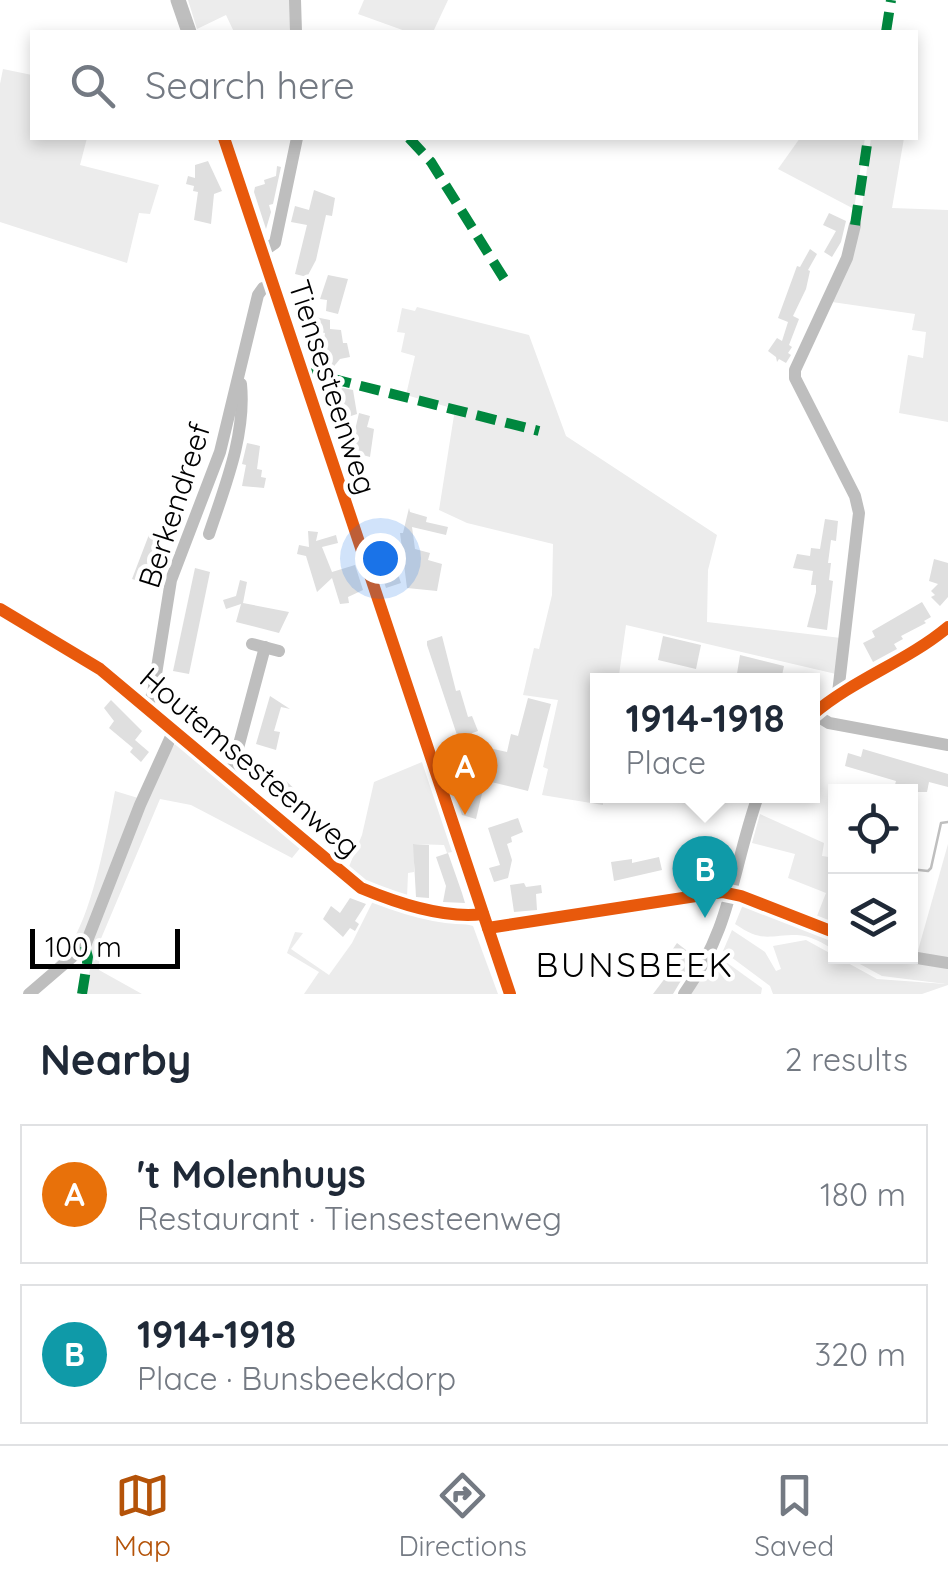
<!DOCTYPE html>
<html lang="en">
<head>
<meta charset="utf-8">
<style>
  body { margin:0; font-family:Quicksand,sans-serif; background:#f2f2f3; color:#1f2937 }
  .controls { position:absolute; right:30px; bottom:30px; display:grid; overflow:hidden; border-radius:0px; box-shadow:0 5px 15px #0003 }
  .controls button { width:90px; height:90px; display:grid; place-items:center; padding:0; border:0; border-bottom:2px solid #e0e1e3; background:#fff; color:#1f2937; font:50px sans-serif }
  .scale { position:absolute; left:30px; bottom:25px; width:150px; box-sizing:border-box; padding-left:10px; border:5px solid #000; border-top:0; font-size:28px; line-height:35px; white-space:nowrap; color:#000; -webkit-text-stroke:8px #fff; paint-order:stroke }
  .you { position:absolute; left:380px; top:558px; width:35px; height:35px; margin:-25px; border:8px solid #fff; border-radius:50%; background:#1a73e8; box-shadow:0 0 0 15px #1a73e833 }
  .badge { display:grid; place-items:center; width:65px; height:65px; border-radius:50%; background:#b45309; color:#fff; font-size:32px; font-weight:700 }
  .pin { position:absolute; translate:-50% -82px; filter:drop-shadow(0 2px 5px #0008) }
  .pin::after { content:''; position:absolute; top:52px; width:35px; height:30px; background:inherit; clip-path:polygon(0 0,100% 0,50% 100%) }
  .popup { position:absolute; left:590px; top:673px; width:230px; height:130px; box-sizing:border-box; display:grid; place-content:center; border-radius:0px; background:#fff; filter:drop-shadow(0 2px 8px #0005); font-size:32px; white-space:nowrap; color:#747a83 }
  .popup b { font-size:38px; color:#1f2937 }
  .popup::after { content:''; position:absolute; left:50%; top:100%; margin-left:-20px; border:20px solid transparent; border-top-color:#fff }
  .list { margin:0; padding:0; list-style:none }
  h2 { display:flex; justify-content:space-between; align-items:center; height:130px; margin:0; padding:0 40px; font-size:42px }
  h2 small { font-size:32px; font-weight:400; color:#747a83 }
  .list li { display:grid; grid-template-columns:65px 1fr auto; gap:30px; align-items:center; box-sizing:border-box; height:140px; margin:0 20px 20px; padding:0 20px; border:2px solid #e0e1e3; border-radius:0px }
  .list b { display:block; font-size:38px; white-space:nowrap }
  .list p { margin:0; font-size:32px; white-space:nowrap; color:#747a83 }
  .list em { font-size:32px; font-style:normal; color:#747a83 }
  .icon { flex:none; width:55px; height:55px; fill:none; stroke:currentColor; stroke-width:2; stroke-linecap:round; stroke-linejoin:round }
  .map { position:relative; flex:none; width:948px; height:994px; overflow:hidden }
  .search { position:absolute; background:#fff; box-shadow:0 5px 15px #0003; left:30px; right:30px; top:30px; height:110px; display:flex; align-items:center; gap:25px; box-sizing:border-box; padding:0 35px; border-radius:0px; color:#747a83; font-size:38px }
  .sheet { height:450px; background:#fff }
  nav { display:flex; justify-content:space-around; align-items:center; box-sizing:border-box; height:140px; border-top:2px solid #e0e1e3; background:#fff; font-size:28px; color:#747a83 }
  nav a { display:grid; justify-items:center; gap:5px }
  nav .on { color:#b45309 }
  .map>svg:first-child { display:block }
  .green { fill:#ececec }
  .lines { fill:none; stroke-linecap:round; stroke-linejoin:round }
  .stream { stroke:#bfbfbf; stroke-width:2.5 }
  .building { fill:#dfdfdf }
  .minor { stroke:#bebebe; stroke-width:12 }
  .major { stroke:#bebebe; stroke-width:15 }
  .quiet { stroke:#00873e; stroke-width:10; stroke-dasharray:20 10; stroke-linecap:butt }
  .cycleway-casing { stroke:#fff; stroke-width:19 }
  .cycleway { stroke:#e8590c; stroke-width:12 }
  .labels { text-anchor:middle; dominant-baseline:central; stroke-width:9; stroke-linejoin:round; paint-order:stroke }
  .street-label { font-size:30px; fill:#000; stroke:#fff }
  .quarter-label { font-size:35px; letter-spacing:2.5px; fill:#000; stroke:#fff }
</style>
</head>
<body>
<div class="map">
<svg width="948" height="994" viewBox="0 0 948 994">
  <rect width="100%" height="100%" fill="#fff"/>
  <!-- green -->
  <g class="green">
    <path d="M188 0H291L293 32H234L226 15 197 29Z"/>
    <path d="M364 0H448L433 32H408L358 14Z"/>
    <path d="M3 69 32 75V138H87L80 165 159 185 150 214 139 213 127 263 0 222V84Z"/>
    <path d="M800 138H865L854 209 778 169Z"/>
    <path d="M871 138H904L892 208 948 210V422L899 413 908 355 923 358 926 332 912 330 915 314 832 302 858 237Z"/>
    <path d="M417 307 529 335 566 436 717 535 708 570 707 622 841 638 836 674 626 625 619 675 602 673 601 680H598V796H603V805L542 795 548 769 543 767 558 700 523 695 534 648 539 649 552 595 553 544 467 523 439 510 455 409 406 395 415 356 401 352 405 333 397 332 402 308 415 311Z"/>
    <path d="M177 741 301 847 292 858 191 805 160 799 100 941 99 970 142 994H85L92 960 91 943 24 994C40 978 60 961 72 942 94 905 107 833 115 791L138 798Z"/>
    <path d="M422 762 452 852 447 853 444 845 414 844V872L408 873 407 898 379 890 348 869 362 835 374 782Z"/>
    <path d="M760 814 824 843 822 856 835 858V929L815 921 826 893 788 878 795 854 752 843Z"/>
    <path d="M948 844V959L917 954Z"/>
    <path d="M374 899 473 926 498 994H304L319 972 287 953 295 932 303 933 291 949 329 975 352 943Z"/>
    <path d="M744 902 835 939V950C824 944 810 935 797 935 767 935 763 943 735 924Z"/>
    <path d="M732 930 765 952 776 971 781 969 773 946 806 940 877 979 946 984 882 976 847 957H885L948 968V985L922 994H773L770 986 723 951Z"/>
    <path d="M719 957 762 988 761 994H690Z"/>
  </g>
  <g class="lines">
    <!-- stream -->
    <path class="stream" d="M910 869 928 871 931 868 941 823 948 822"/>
  </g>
  <!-- building -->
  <g class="building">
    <path d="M208 161 222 191 214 194 211 224 194 220 198 192 193 191 194 186 186 184 188 176 195 178V165Z"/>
    <path d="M277 166 281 167 273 204 269 205 271 212 266 229 254 192 255 187 265 184 264 180 276 176Z"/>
    <path d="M314 190 335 198 332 216 326 215 316 260 307 277 295 274 307 225 291 222 295 206 309 210Z"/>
    <path d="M829 213 846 221 841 242 832 257 824 252 836 231 823 225Z"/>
    <path d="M810 249 817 254 808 270 810 271 806 289 793 316 799 319 789 345 792 347 788 353 791 355 786 363 779 359 777 362 776 357 768 351 777 338 782 341 788 322 778 318 797 266 800 267Z"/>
    <path d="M328 275 348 279 338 314 326 311 327 300 320 299Z"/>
    <path d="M315 317 330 320V329L341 330 343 343H347L350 357 340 359 330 371 314 369 308 352 323 347 325 333 311 330Z"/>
    <path d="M343 388 353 390 357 414 339 420 330 392Z"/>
    <path d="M359 413 370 416 367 427 374 429 370 457 349 451 346 441 352 443Z"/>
    <path d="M247 443 260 446 257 469 262 470 261 477 266 478 264 488 242 486 246 465 242 464Z"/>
    <path d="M409 508 410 512 427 517 426 522 448 527 446 535 412 527 415 549 430 553 428 560 442 564 437 591 407 588 400 533H403Z"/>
    <path d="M825 519 838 521 836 541 831 540 828 563H831L829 580 833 581 827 630 807 627 816 592V585H811L813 571 793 568 797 554 810 556 811 548 820 549Z"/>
    <path d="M308 531 318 532 316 541 336 535 338 543 322 547 332 572 355 565 363 590 348 597 349 603 340 604 332 578 317 592 306 556 297 554 299 545 309 547Z"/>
    <path d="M150 532 160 534 157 546 162 548 153 586 132 579Z"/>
    <path d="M387 542 401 583 386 588 372 546Z"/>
    <path d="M934 559 948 563V597L940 606 931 597 935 595 931 591 938 584 929 581Z"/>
    <path d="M195 568 210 572 189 674 173 671Z"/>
    <path d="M240 580 247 582 243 603 289 612 279 633 236 622 241 604 226 609 223 600 236 596Z"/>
    <path d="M922 602 931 617 924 621 926 623 901 636 903 639 894 644 897 649 873 662 863 643 875 637 872 631Z"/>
    <path d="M442 636 456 691 460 690 468 717 472 716 478 731 458 738 427 645V641Z"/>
    <path d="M663 636 701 645 696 669 658 660Z"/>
    <path d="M740 655 784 666 781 680 754 678 736 680Z"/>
    <path d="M270 696 290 709 281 707 274 731 280 732 276 750 256 744Z"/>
    <path d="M528 698 551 704 528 791 487 781 492 765 486 763 489 748 507 752 511 734 518 736Z"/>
    <path d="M111 700 142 731 135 740 149 752 141 762 130 752 133 748 109 728 114 721 104 708Z"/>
    <path d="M863 749 948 774V787L929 782 927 792H893L896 781 845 766 848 753 861 757Z"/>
    <path d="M263 768 282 785 286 781 300 794 291 804 254 779Z"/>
    <path d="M463 779 484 785 476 819 462 815 451 783Z"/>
    <path d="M518 818 523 832 511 837 512 842 507 844 512 860 508 878 494 882 489 868 500 865 488 828Z"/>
    <path d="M413 844 429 845V898L416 897Z"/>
    <path d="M448 853 462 893 465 903 443 902 446 886 436 857Z"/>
    <path d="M659 857 662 870 614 881 611 862 632 859V863Z"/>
    <path d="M524 883 526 887 541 885 542 893 536 894 537 910 514 912 510 885Z"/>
    <path d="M350 898 366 904 355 921 359 924 355 931 350 928 343 937 323 919 331 906 340 913Z"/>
    <path d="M677 943 695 957 673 994H653L672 969 663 963Z"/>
  </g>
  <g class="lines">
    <!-- minor -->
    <g class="minor">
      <path d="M295 0 296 32"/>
      <path d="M262 252 275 243 297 138"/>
      <path d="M209 534C225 486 246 435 241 384"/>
      <path d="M0 609 100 669 361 888C397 903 443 919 483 914"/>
      <path d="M252 644 279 651"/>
      <path d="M838 693 859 513 855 496 795 378V370L847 258 855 225"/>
      <path d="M147 707 153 693 171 580 220 452 258 295 263 288 273 285"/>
      <path d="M814 714 829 723 948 745"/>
      <path d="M812 715C854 679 906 662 948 627"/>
      <path d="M230 778 265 647"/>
      <path d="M488 928 722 892 741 896 836 933"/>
      <path d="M905 956 948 963"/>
      <path d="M29 994 85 946 140 805 174 730"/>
      <path d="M684 994C732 927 732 870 758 796"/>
    </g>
    <!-- major -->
    <g class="major">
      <path d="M178 0 189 32"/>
      <path d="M224 138 510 994"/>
    </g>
    <!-- quiet -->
    <g class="quiet">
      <path d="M886 32 891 0"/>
      <path d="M409 138 431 162 508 285"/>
      <path d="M855 225 868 138"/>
      <path d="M302 371 539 431"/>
      <path d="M82 994 88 957 85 946"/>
    </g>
    <!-- cycleway casing -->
    <g class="cycleway-casing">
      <g id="cycleway">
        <path d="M224 138 510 994"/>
        <path d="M0 609 100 669 361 888C397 903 443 919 483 914"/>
        <path d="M812 715C854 679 906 662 948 627"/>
        <path d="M488 928 722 892 741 896 836 933"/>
      </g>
    </g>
    <!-- cycleway -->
    <use href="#cycleway" class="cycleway"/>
  </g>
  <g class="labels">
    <!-- street labels -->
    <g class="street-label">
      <text transform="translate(333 387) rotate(72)">Tiensesteenweg</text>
      <text transform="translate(174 505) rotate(-72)">Berkendreef</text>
      <text transform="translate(250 762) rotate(40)">Houtemsesteenweg</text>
    </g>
    <!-- quarter labels -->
    <g class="quarter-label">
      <text x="635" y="964">BUNSBEEK</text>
    </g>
  </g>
</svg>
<div class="controls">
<button><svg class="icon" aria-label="locate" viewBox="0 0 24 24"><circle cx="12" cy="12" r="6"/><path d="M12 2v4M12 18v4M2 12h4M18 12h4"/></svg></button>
<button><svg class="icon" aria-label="layers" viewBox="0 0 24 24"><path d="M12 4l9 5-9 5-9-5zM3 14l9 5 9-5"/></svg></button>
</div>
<div class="scale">100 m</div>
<div class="you"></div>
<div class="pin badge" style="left:465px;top:815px;background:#e8710a">A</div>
<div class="pin badge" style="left:705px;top:918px;background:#0f9aa8">B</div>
<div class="popup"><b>1914-1918</b>Place</div>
<div class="search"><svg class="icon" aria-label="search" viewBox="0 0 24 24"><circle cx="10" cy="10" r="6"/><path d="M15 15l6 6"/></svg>Search here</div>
</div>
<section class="sheet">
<h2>Nearby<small>2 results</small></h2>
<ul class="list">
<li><span class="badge" style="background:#e8710a">A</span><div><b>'t Molenhuys</b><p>Restaurant · Tiensesteenweg</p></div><em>180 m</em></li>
<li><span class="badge" style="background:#0f9aa8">B</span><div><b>1914-1918</b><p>Place · Bunsbeekdorp</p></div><em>320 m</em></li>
</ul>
</section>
<nav>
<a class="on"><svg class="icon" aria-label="map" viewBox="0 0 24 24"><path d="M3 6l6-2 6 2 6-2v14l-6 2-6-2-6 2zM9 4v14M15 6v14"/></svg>Map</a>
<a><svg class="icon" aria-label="directions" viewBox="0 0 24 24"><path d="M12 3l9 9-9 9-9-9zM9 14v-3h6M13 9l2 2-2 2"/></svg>Directions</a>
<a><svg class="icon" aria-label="saved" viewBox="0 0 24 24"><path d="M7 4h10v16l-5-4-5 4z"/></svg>Saved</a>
</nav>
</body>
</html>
